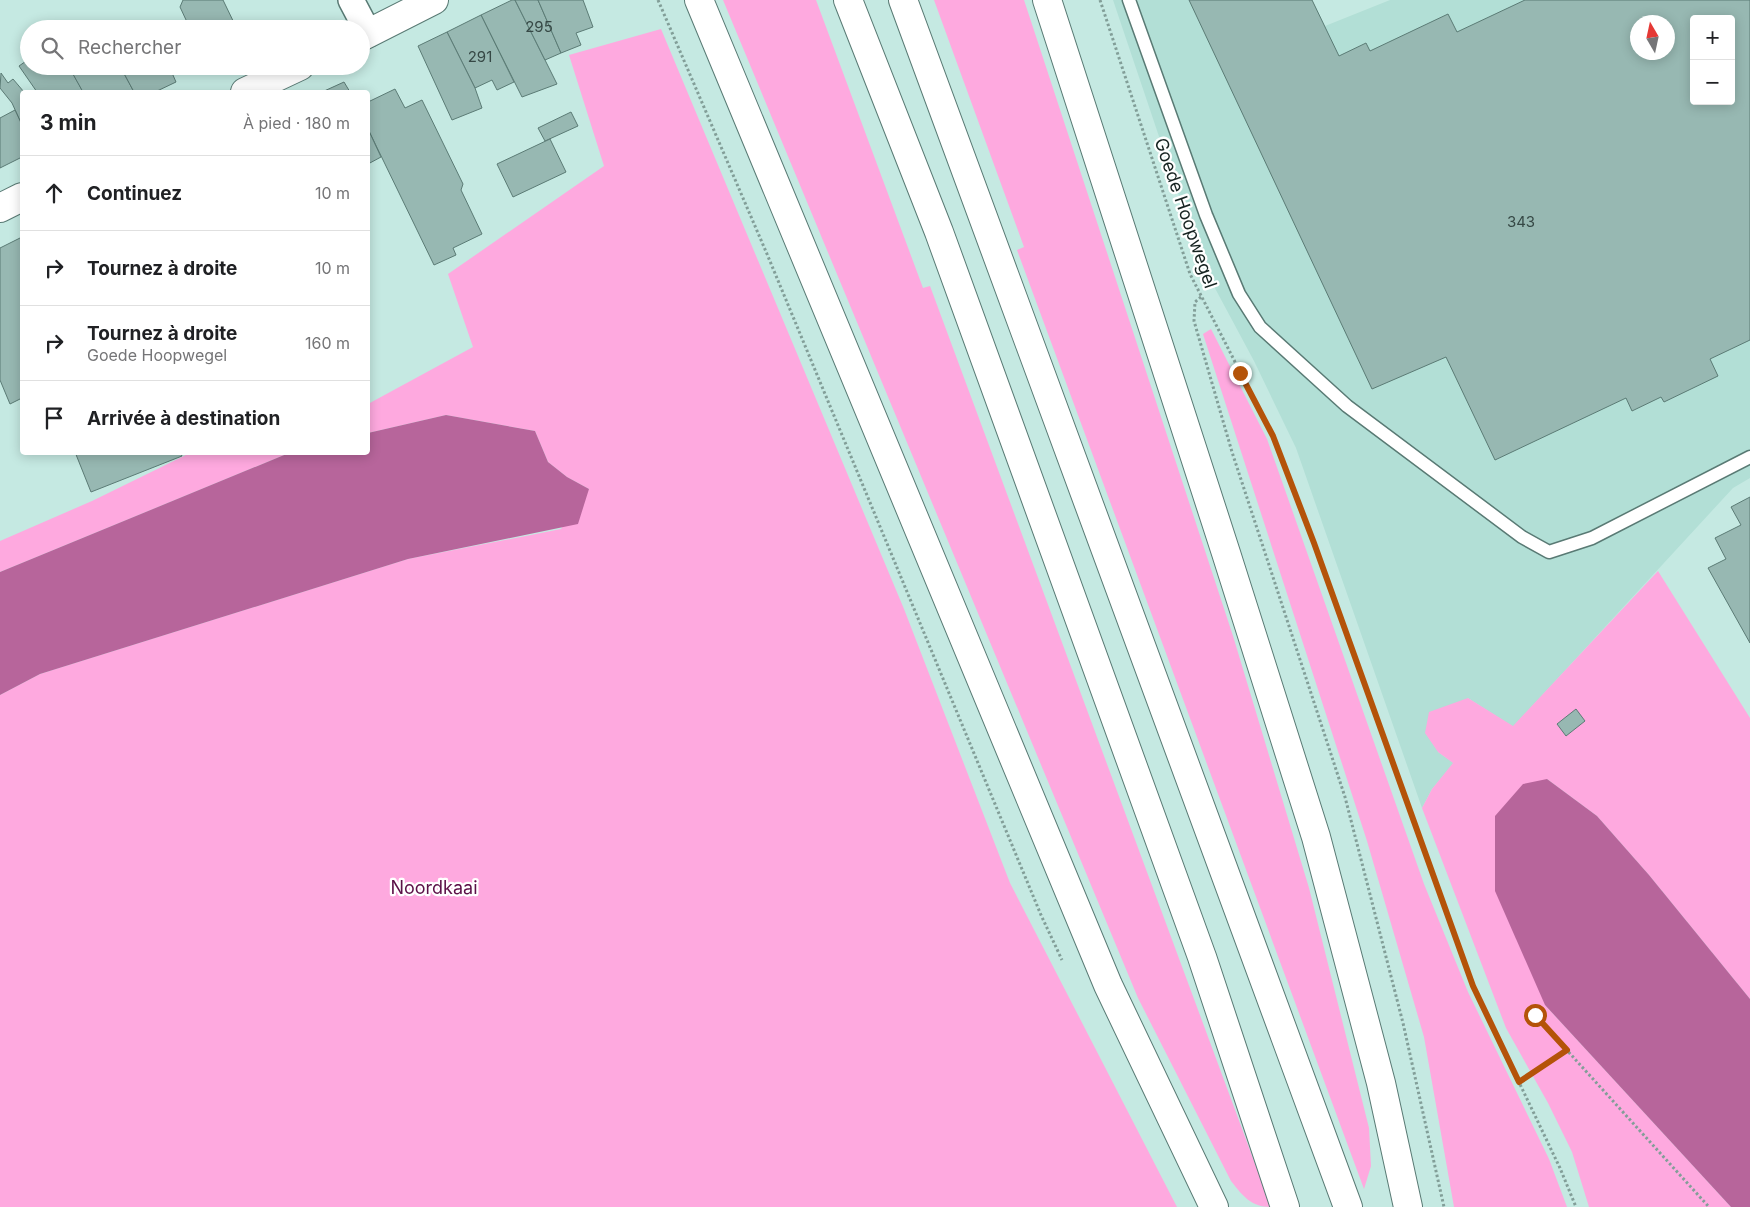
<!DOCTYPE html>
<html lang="fr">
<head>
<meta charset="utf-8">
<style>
  body { margin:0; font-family:Inter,sans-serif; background:#f6f6f6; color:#202124 }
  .controls { position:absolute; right:15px; top:15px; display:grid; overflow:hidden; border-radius:5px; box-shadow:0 2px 12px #0003 }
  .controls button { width:45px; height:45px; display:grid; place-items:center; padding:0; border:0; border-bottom:1px solid #e0e0e0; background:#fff; color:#202124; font:25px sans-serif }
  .compass { position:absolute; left:1630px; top:15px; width:45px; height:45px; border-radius:50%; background:#fff; box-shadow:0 2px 12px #0003; rotate:351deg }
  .stop { position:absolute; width:15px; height:15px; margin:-11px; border:4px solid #b45309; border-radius:50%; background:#fff }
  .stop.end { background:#b45309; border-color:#fff; box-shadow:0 1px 5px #0008 }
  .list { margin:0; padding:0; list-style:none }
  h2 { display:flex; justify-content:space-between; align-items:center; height:65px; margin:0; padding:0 20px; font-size:21px }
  h2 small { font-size:16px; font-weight:400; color:#757577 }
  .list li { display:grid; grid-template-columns:32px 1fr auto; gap:15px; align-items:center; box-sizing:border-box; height:75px; padding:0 20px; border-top:1px solid #e0e0e0 }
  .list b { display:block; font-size:19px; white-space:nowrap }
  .list p { margin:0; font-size:16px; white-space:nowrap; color:#757577 }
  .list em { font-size:16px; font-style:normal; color:#757577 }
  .icon { flex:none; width:28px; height:28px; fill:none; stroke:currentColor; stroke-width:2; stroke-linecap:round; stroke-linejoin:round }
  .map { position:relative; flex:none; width:1750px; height:1207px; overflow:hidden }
  .search { position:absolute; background:#fff; box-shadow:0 2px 12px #0003; left:20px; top:20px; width:350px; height:55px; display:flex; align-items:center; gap:12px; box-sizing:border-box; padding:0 18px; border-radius:28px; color:#757577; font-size:19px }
  .panel { position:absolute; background:#fff; box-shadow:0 2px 12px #0003; left:20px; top:90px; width:350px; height:365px; border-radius:5px }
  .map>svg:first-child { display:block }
  .built { fill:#b2dfd6; fill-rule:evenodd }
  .green { fill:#fea9df }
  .water { fill:#b7659b }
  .building { fill:#97b8b2; stroke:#5b7b75; fill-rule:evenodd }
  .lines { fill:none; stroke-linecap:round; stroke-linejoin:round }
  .lane-casing { stroke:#597a74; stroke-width:15 }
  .street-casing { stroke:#597a74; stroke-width:28 }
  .secondary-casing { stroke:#597a74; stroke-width:30 }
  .highway-casing { stroke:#597a74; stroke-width:30 }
  .path { stroke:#829e98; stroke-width:3; stroke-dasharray:2.5 2.5; stroke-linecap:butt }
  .lane { stroke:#fff; stroke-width:12 }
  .street { stroke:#fff; stroke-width:25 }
  .secondary { stroke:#fff; stroke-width:28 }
  .highway { stroke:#fff; stroke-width:28 }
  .route { stroke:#b45309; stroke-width:6 }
  .labels { text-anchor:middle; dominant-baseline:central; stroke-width:4.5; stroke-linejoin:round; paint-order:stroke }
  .number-label { font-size:15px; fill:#364845 }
  .street-label { font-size:18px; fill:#162321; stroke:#fff }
  .park-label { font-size:18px; fill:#5c1048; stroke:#fff }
</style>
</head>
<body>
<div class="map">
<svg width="1750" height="1207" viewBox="0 0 1750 1207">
  <rect width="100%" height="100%" fill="#c5e9e2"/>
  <!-- built -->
  <path class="built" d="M1113 0H1312L1325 26 1390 0H1750V478L1733 488 1513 727 1468 698 1438 752 1454 763 1432 789 1422 808 1296 448 1254 361 1202 264ZM1694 19H1731V101H1694ZM1638 22H1668V52H1638Z"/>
  <!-- green -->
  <g class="green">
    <path d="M723 0H816L923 288 930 286 1271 1207C1251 1207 1243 1196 1231 1181L1138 998Z"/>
    <path d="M934 0H1024L1233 636 1309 888 1369 1128 1371 1166 1364 1189 1017 250 1024 247Z"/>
    <path d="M661 29 904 609 1010 883 1177 1207H0V695L40 674 408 559 561 529 589 489 567 477 548 462 535 431 446 415 368 433V404L473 347 448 274 604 166 569 55Z"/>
    <path d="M1211 329 1267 439 1424 884 1468 992 1549 1159 1567 1207H1454L1424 1037 1367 841 1203 334Z"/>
    <path d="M190 453H289L0 572V541L92 501Z"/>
    <path d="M1658 571 1750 718V999L1649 875 1597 816 1547 779 1545 1005 1731 1207H1589L1572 1152 1548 1103 1506 1028 1422 808 1432 789 1453 763 1438 752 1425 733 1429 712 1468 698 1513 726Z"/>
  </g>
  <!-- water -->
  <g class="water">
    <path d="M446 415 535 431 548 462 567 477 589 489 578 524 408 559 40 674 0 695V572L289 453 368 452V433Z"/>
    <path d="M1547 779 1597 816 1649 875 1750 999V1207H1731L1545 1005 1495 891V816L1523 784Z"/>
  </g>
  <!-- building -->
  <g class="building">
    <path d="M183 0H223L237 29H187L184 23 187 22 180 7Z"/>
    <path d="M512 0H515L557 84 522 97 481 15Z"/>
    <path d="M515 0H538L561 53 545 60Z"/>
    <path d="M538 0H583L593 27 576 33 581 45 561 53Z"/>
    <path d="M1189 0H1312L1339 56 1366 43 1370 51 1448 14 1457 32 1525 0H1750V340L1710 359 1718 376 1664 402 1661 397 1632 411 1626 398 1495 460 1446 357 1372 389ZM1694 19H1731V101H1694ZM1638 22H1668V52H1638Z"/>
    <path d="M481 15 514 82 497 90 492 80 475 88 447 32Z"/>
    <path d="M447 32 475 88 482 108 452 120 418 46Z"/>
    <path d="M29 59V66H49L53 72 61 66H69L83 92H37L19 66Z"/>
    <path d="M71 66H120L134 92H83L69 67Z"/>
    <path d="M120 66H169L176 82 155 92H134Z"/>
    <path d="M1 73 8 83 13 79 24 92 22 125 12 103 0 88Z"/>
    <path d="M344 82 350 92H322Z"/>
    <path d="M395 89 405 108 422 100 463 184 461 190 482 234 453 248 456 255 434 265 368 129V102Z"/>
    <path d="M15 110 22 125V157L0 168V118Z"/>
    <path d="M571 112 578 126 545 141 538 128Z"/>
    <path d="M368 129 381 157 368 164Z"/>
    <path d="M550 139 566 172 513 197 497 164Z"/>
    <path d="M22 237V398L10 404 0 380V248Z"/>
    <path d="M75 452H180L182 456 91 492Z"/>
    <path d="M1750 497V643L1708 568 1726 559 1715 538 1741 525 1731 507Z"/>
    <path d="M1576 709 1585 721 1566 736 1557 724Z"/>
  </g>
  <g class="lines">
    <!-- lane casing -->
    <g class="lane-casing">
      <path id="lane" d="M1129 0 1206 215 1239 294 1260 327 1347 406 1522 537 1549 552 1592 538 1750 457"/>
    </g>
    <!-- street casing -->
    <g class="street-casing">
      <path id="street" d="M351 0 369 34"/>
    </g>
    <!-- secondary casing -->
    <g class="secondary-casing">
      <g id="secondary">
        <path d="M361 37 434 0"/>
        <path d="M245 92 300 66"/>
        <path d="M0 208 22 197"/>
      </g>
    </g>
    <!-- highway casing -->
    <g class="highway-casing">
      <g id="highway">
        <path d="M699 0 1108 985 1214 1207"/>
        <path d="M848 0 939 232 1202 957 1285 1207"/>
        <path d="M903 0 1348 1207"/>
        <path d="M1047 0 1226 553 1316 837 1381 1083 1408 1207"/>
      </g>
    </g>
    <!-- path -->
    <g class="path">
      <path d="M658 0 767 254 1041 915 1062 960"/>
      <path d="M1100 0 1190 274 1273 436 1314 543 1473 986 1560 1168 1576 1207"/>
      <path d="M1201 297 1195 302 1194 321 1232 452 1345 797 1403 1023 1444 1207"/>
      <path d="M1535 1015 1709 1207"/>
      <path d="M1519 1082 1567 1050"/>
    </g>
    <!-- lane -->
    <use href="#lane" class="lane"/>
    <!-- street -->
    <use href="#street" class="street"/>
    <!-- secondary -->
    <use href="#secondary" class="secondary"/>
    <!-- highway -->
    <use href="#highway" class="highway"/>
  </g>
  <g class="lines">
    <!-- route -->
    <path class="route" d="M1240 373 1273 436 1314 543 1473 986 1519 1082 1567 1050 1535 1015"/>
  </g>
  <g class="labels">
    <!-- number labels -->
    <g class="number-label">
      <text x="539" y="26">295</text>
      <text x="480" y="56">291</text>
      <text x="1521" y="221">343</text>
    </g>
    <!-- street labels -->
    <g class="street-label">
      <text transform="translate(1186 213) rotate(71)">Goede Hoopwegel</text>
    </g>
    <!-- park labels -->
    <g class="park-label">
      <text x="434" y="887">Noordkaai</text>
    </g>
  </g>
</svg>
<div class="controls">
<button>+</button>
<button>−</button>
</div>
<svg class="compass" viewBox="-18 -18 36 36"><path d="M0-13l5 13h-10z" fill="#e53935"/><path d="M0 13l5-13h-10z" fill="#757577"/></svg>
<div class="stop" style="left:1535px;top:1015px"></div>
<div class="stop end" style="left:1240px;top:373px"></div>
<div class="search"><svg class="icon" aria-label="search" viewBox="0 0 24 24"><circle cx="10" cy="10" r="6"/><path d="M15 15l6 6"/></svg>Rechercher</div>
<section class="panel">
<h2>3 min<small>À pied · 180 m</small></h2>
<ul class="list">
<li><svg class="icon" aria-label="ahead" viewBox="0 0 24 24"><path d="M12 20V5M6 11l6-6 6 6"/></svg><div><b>Continuez</b></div><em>10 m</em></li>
<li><svg class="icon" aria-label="right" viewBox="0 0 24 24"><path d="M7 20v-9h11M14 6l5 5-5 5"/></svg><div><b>Tournez à droite</b></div><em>10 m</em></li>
<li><svg class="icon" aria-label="right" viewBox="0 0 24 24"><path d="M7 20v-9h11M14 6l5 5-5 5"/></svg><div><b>Tournez à droite</b><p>Goede Hoopwegel</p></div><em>160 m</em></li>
<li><svg class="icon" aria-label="arrive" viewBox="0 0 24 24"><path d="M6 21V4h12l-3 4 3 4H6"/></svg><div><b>Arrivée à destination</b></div></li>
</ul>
</section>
</div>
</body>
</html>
